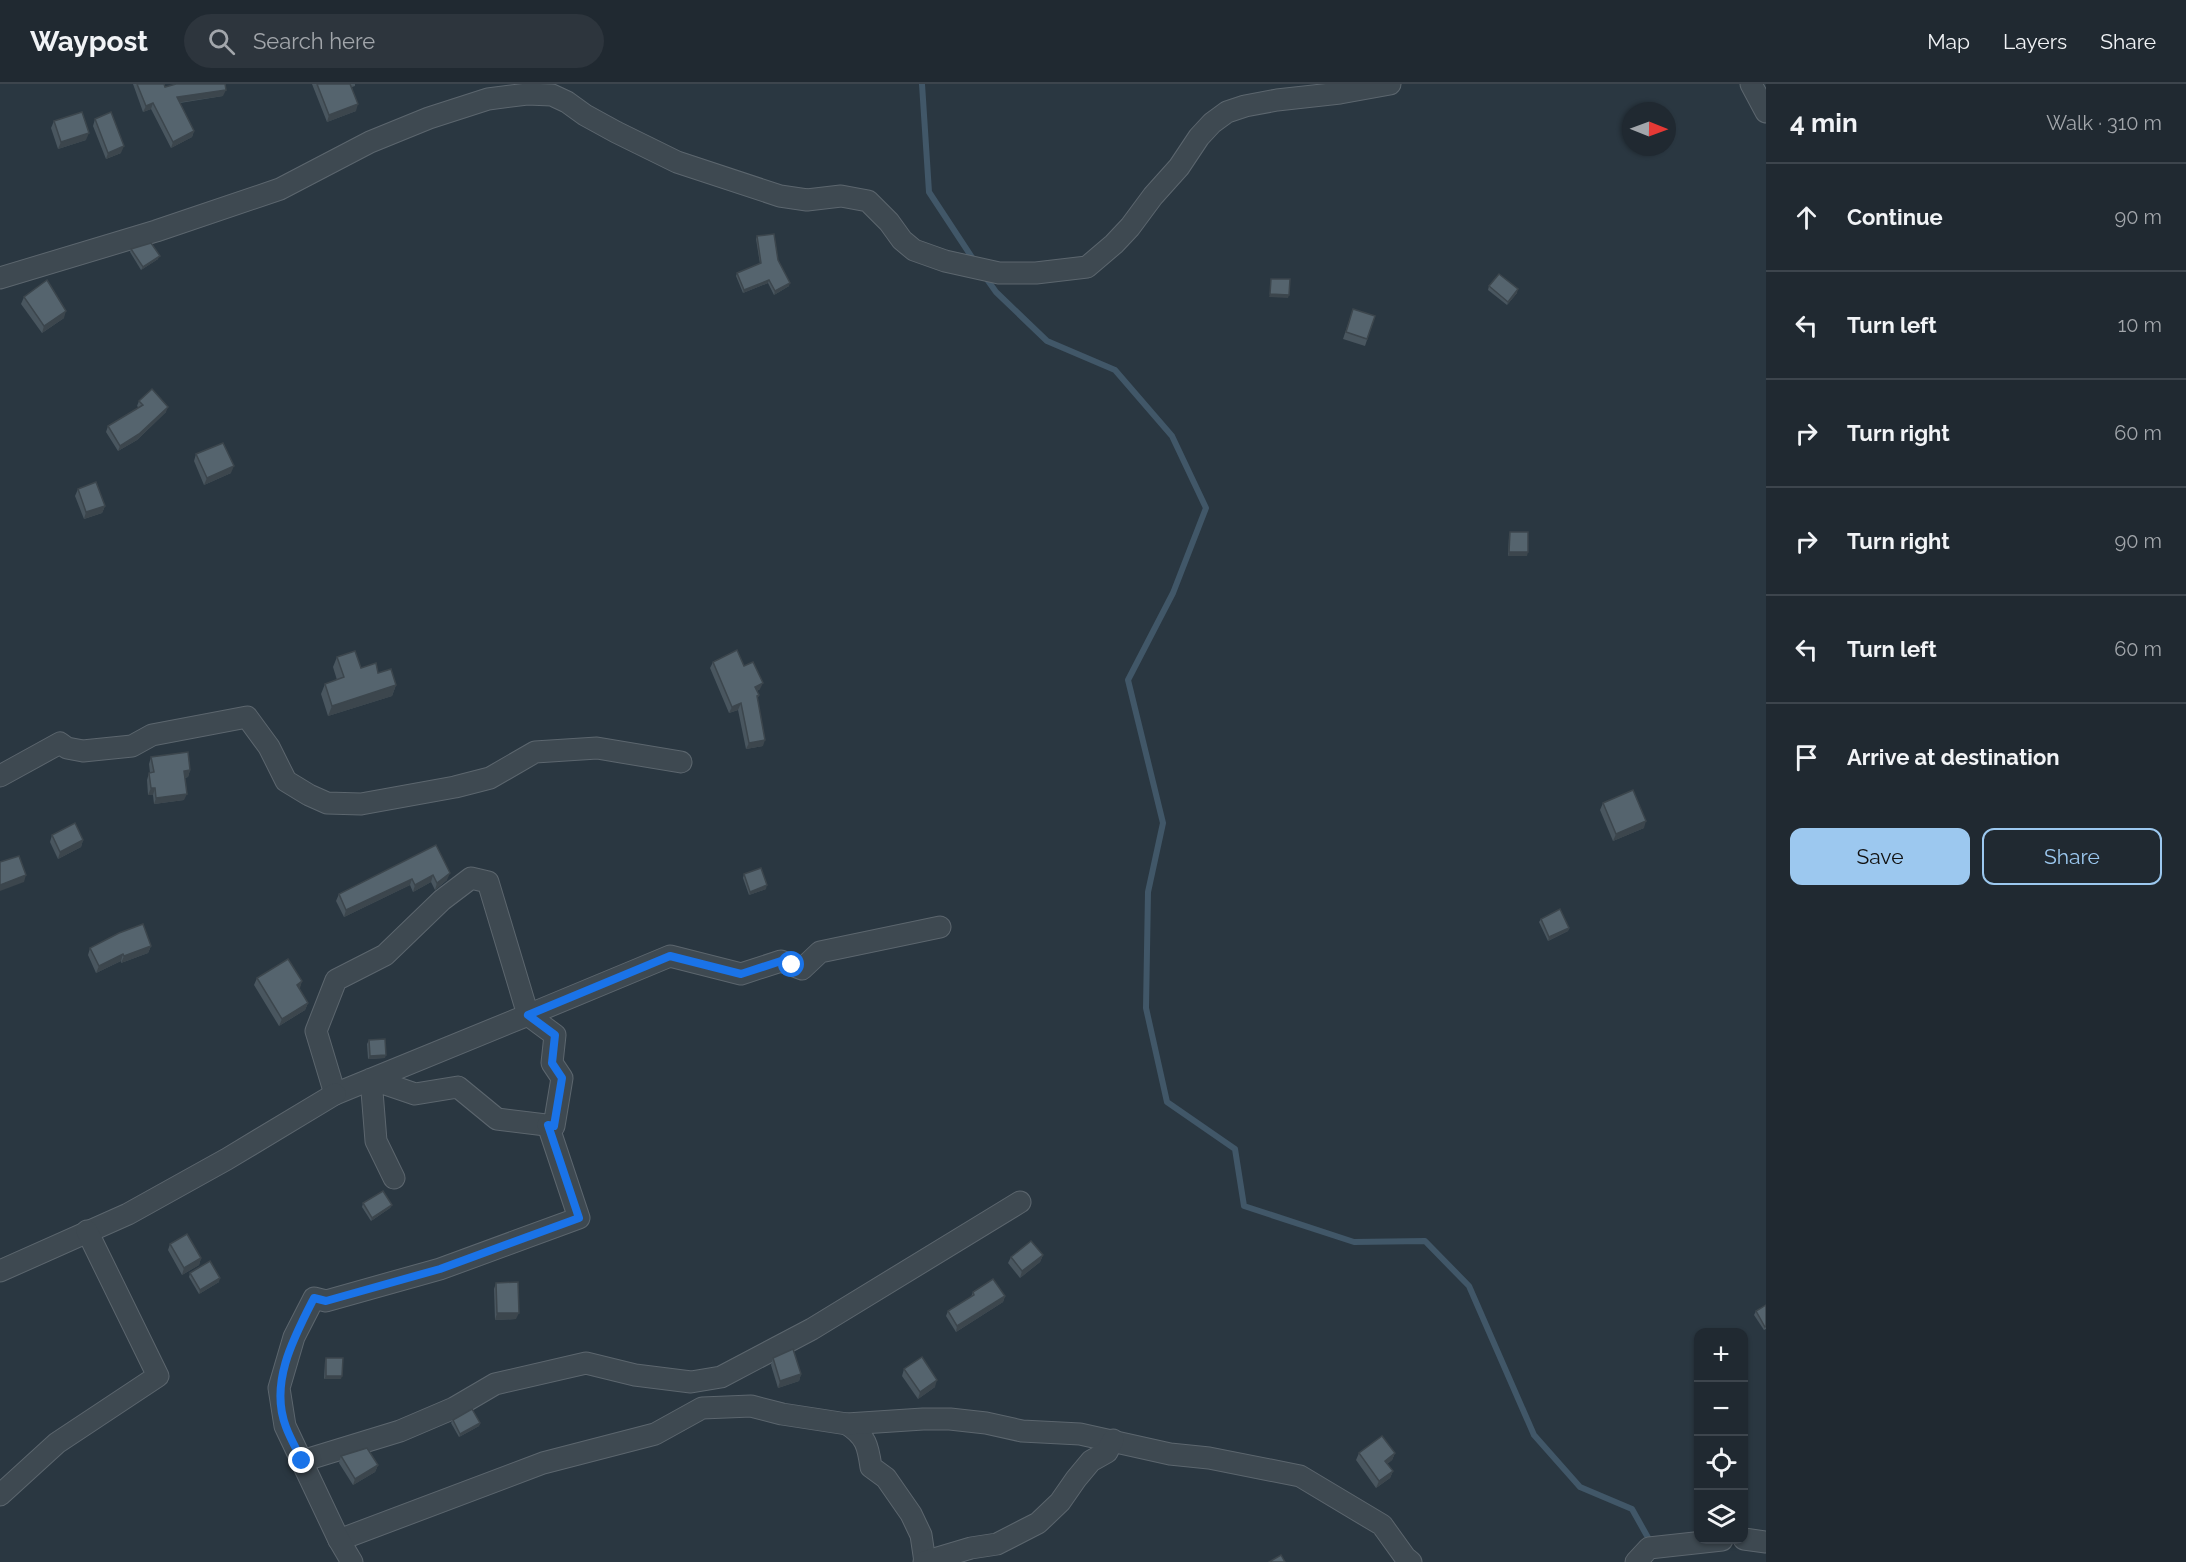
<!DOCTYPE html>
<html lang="en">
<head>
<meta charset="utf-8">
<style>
  body { margin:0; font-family:Raleway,sans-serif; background:#2d353d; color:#f1f3f6 }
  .controls { position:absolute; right:18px; bottom:18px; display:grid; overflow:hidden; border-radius:12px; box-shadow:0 2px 4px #0004 }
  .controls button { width:54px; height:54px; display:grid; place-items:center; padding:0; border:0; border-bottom:2px solid #3d454d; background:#202931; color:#f1f3f6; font:30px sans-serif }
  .compass { position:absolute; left:1622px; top:18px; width:54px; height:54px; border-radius:50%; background:#202931; box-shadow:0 2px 4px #0004; rotate:91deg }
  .stop { position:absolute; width:18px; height:18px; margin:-14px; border:4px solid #1a73e8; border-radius:50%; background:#fff }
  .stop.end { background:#1a73e8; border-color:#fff; box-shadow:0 2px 6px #0008 }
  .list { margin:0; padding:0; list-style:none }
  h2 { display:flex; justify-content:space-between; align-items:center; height:78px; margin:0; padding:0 24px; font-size:26px }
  h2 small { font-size:20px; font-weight:400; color:#a2a6ab }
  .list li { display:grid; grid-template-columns:39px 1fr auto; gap:18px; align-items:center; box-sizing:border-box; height:108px; padding:0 24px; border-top:2px solid #3d454d }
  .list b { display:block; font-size:22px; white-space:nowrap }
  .list em { font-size:20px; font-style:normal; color:#a2a6ab }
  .actions { display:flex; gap:12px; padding:18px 24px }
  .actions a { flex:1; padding:14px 0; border:2px solid #9cc8ef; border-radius:12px; text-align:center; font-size:21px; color:#9cc8ef }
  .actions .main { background:#9cc8ef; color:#111 }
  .icon { flex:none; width:33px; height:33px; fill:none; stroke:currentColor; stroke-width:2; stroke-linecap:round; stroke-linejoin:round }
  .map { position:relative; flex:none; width:1766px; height:1478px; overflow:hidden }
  header { display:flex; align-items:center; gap:36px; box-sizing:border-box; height:84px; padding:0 30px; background:#202931; border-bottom:2px solid #3d454d }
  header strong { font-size:28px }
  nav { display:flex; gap:33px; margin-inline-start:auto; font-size:21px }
  .search { width:420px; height:54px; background:#2d353d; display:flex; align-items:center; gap:15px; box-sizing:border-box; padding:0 21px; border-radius:33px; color:#a2a6ab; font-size:22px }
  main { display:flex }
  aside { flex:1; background:#202931 }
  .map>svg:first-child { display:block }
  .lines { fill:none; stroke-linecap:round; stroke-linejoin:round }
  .stream { stroke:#415768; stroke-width:6 }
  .minor-casing { stroke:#5c666e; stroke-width:23 }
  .minor { stroke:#3e4951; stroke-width:21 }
  .wall { fill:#49565f }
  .shaded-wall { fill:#3c464d }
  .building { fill:#55646e; stroke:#3c464d; stroke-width:1.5 }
  .route { stroke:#1a73e8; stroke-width:8 }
</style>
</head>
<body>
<header>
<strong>Waypost</strong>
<div class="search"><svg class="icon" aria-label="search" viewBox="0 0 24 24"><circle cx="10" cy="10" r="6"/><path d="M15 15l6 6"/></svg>Search here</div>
<nav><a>Map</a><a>Layers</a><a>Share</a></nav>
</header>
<main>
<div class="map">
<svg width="1766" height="1478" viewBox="0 0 1766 1478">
  <rect width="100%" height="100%" fill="#2a3741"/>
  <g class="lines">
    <!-- stream -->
    <g class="stream">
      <path d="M922 0 929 108 975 178"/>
      <path d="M984 191 996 208 1047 257 1115 286 1172 352 1206 424 1173 509 1128 596 1163 739 1148 808 1146 924 1167 1018 1235 1065 1244 1122 1354 1158 1425 1157 1469 1202 1534 1351 1580 1403 1632 1425 1651 1459"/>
    </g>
    <!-- minor casing -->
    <g class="minor-casing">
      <g id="minor">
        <path d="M1751 0 1766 28"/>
        <path d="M0 194 156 147 280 105 370 58 429 34 488 15 527 10 552 11 567 18 585 31 616 48 677 78 780 112 807 116 841 112 868 117 889 138 902 156 914 166 945 177 999 189H1036L1087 183 1114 160 1130 143 1153 112 1179 83 1199 53 1212 39 1227 28 1245 22 1277 16 1340 9 1390 0"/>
        <path d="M0 692 60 659 67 664 83 667 132 662 152 651 247 633 269 663 286 697 309 711 327 719 361 720 455 703 490 694 535 668 597 664 681 678"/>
        <path d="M394 1094 376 1057 371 995 415 1010 458 1003 497 1035 554 1042 562 994 552 979 555 951 528 931 335 1010 316 947 336 896 385 871 442 816 471 794 488 798 528 931 670 872 741 890 781 877 802 885 820 868 940 843"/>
        <path d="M0 1187 128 1130 227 1075 335 1010"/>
        <path d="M847 1340C866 1352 868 1362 871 1383L886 1394 911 1430 921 1451 925 1478"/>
        <path d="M302 1377 400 1347 454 1324 495 1300 586 1279 635 1291 691 1298 721 1293 812 1245 1020 1118"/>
        <path d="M0 1411 57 1359 158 1292 87 1147"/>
        <path d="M1744 1455 1766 1458"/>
        <path d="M339 1456 543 1379 655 1350 702 1324 751 1322 782 1330 847 1340 923 1335H950L986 1339 1022 1347 1080 1350 1170 1370 1209 1374 1300 1392 1382 1441 1405 1473 1411 1478"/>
        <path d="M352 1478 339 1456 285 1342 279 1304 294 1253 314 1214 326 1217 440 1185 579 1134 548 1041"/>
        <path d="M924 1478 971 1464 997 1460 1038 1439 1060 1418 1076 1395 1091 1377 1107 1368 1113 1356"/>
        <path d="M1636 1478 1649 1464 1722 1456"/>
      </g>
    </g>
    <!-- minor -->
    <use href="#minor" class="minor"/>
  </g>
  <!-- wall -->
  <g class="wall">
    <path d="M133 0H164L165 3 223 12 180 19 194 47 192 53 171 64 151 25 143 28Z"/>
    <path d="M312 0H355V2L352 3 356 27 327 38Z"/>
    <path d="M95 35 121 69 106 75 93 42Z"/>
    <path d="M54 37 86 56 58 65 51 44Z"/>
    <path d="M757 152 778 176 789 202 774 211 768 199 743 209 736 192 737 189 760 180 756 155Z"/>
    <path d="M131 165 158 175 141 186 130 168Z"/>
    <path d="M1489 202 1517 209 1507 221 1488 206Z"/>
    <path d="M24 213 64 234 42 249 21 220Z"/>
    <path d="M1353 225 1375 232 1365 262 1343 255Z"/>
    <path d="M139 317 166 328 137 356 118 367 106 348 108 342 139 324 137 322Z"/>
    <path d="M196 370 231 389 204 401 194 377Z"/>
    <path d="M78 405 105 422 102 429 84 435 75 412Z"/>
    <path d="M1510 448 1527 472H1508L1509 451Z"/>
    <path d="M337 573 361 584 378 589 396 601 392 612 328 632 321 610 325 600 337 596 333 583Z"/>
    <path d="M713 578 744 582 760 605 757 607 759 611 757 616 763 662 746 665 738 626 729 629 710 584Z"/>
    <path d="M151 673 190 686 188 693 185 694 184 716 154 720 153 711H148L147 696 149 689H150L149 680Z"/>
    <path d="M1603 719 1644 744 1613 757 1600 726Z"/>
    <path d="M52 751 83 756 81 763 58 775 50 758Z"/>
    <path d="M436 761 447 796 435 806 431 798 413 808 410 801 344 833 336 817 339 810Z"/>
    <path d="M744 790 766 805 749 811 743 794Z"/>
    <path d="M1541 835 1569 844 1568 847 1548 857 1539 838Z"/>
    <path d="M151 862 148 869 121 879V877L96 889 88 871 90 864Z"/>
    <path d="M257 894 302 897 299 905 308 919 305 926 279 942 254 901Z"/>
    <path d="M369 956 385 974 368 975 367 960Z"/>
    <path d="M363 1119 392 1121 390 1124 371 1137 362 1123Z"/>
    <path d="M170 1160 201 1174 199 1181 182 1191 168 1166Z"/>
    <path d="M1043 1171 1040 1178 1020 1194 1008 1179 1011 1173Z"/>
    <path d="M190 1189 219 1198 199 1210 189 1193Z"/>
    <path d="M496 1199 516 1235 495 1236 494 1205Z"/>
    <path d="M973 1208 1005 1212 1003 1218 956 1248 946 1232 948 1227 971 1213Z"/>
    <path d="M1766 1221V1245L1764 1246 1754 1231 1756 1227Z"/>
    <path d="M326 1274 341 1295H324L325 1277Z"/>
    <path d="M773 1274 801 1290 799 1297 778 1304 771 1281Z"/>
    <path d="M904 1285 935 1303 918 1315 902 1292Z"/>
    <path d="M453 1336 480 1339 479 1342 459 1353 451 1339Z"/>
    <path d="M1359 1369H1395L1392 1376 1387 1380 1393 1387 1390 1394 1376 1404 1356 1376Z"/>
    <path d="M341 1372 378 1381 375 1388 353 1401 339 1379Z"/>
  </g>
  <!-- shaded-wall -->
  <g class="shaded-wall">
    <path d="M226 6 223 12 175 19 177 13Z"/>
    <path d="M153 19 151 25 143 28 146 22Z"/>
    <path d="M358 20 356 27 327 38 329 31Z"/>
    <path d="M194 47 192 53 171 64 173 58Z"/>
    <path d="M89 49 86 56 58 65 61 58Z"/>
    <path d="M124 62 121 69 106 75 108 69Z"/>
    <path d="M160 172 158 175 141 186 143 183Z"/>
    <path d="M769 196 768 199 743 209 744 206Z"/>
    <path d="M790 199 789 202 774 211 775 207Z"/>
    <path d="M1518 205 1517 209 1507 221 1508 218Z"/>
    <path d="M1270 210 1289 211 1288 214 1269 213Z"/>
    <path d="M66 227 64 234 42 249 44 242Z"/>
    <path d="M168 323 166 328 137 356 118 367 120 362Z"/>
    <path d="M234 382 231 389 204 401 207 394Z"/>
    <path d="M105 422 102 429 84 435 86 428Z"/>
    <path d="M1509 468H1528L1527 472H1508Z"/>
    <path d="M763 599 760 605 753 609 755 603Z"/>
    <path d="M396 601 392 612 328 632 332 622Z"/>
    <path d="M741 619 738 626 729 629 732 623Z"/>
    <path d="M765 656 763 662 746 665 749 659Z"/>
    <path d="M190 686 188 693 181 694 184 687Z"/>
    <path d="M151 704H155L153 711H148Z"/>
    <path d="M187 710 184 716 154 720 156 714Z"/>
    <path d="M1646 737 1644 744 1613 757 1616 750Z"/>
    <path d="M83 756 81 763 58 775 60 768Z"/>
    <path d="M450 789 447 796 435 806 437 799Z"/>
    <path d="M26 791 24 798 0 807V801Z"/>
    <path d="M433 791 431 798 413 808 415 801Z"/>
    <path d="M412 795 410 801 344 833 346 826Z"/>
    <path d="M767 801 766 805 749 811 750 808Z"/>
    <path d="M1569 844 1568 847 1548 857 1549 853Z"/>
    <path d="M151 862 148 869 121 879 124 872Z"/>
    <path d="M123 870 121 877 96 889 99 882Z"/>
    <path d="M302 897 300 904 294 908 297 901Z"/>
    <path d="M308 919 305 926 279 942 282 935Z"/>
    <path d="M386 971 385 974 368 975 370 972Z"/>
    <path d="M392 1121 390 1124 371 1137 372 1134Z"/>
    <path d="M1043 1171 1040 1178 1020 1194 1022 1187Z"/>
    <path d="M201 1174 199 1181 182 1191 184 1184Z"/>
    <path d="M220 1194 219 1198 199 1210 200 1206Z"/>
    <path d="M1005 1212 1003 1218 956 1248 957 1242Z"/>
    <path d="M497 1229H519L516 1235 495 1236Z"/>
    <path d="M801 1290 799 1297 778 1304 780 1297Z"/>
    <path d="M326 1292H342L341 1295H324Z"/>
    <path d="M937 1296 935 1303 918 1315 920 1308Z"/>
    <path d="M480 1339 479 1342 459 1353 460 1350Z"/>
    <path d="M1395 1369 1392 1376 1382 1384 1385 1377Z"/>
    <path d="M378 1381 375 1388 353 1401 355 1395Z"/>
    <path d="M1393 1387 1390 1394 1376 1404 1379 1397Z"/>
  </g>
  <!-- building -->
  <g class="building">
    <path d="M137 0H164L165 3 176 0H225L226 6 177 13 194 47 173 58 153 19 146 22Z"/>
    <path d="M317 0H350L358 20 329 31Z"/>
    <path d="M82 28 89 49 61 58 54 37Z"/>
    <path d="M111 28 124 62 108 69 95 35Z"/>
    <path d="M774 150 778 176 790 199 775 207 769 196 744 206 737 189 761 179 757 152Z"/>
    <path d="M151 159 160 172 143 183 131 165Z"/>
    <path d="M1499 190 1518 205 1508 218 1489 202Z"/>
    <path d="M1271 195H1290L1289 211 1270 210Z"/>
    <path d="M47 196 66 227 44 242 24 213Z"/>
    <path d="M1353 225 1375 232 1367 255 1346 248Z"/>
    <path d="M152 305 168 323 139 350 120 362 108 342 143 321 139 317Z"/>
    <path d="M223 359 234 382 207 394 196 370Z"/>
    <path d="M96 398 105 422 86 428 78 405Z"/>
    <path d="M1510 448H1528V468H1509Z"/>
    <path d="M737 566 744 582 753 578 763 599 755 603 759 611 757 612 765 656 749 659 741 619 732 623 713 578Z"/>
    <path d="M355 567 361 584 376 579 378 589 391 585 396 601 332 622 325 600 344 593 337 573Z"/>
    <path d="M188 668 190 686 184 687 187 710 156 714 155 704H151L149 689 154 688 151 673Z"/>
    <path d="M1633 706 1646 737 1616 750 1603 719Z"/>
    <path d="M75 739 83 756 60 768 52 751Z"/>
    <path d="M436 761 450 789 437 799 433 791 415 801 412 795 346 826 339 810Z"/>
    <path d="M19 772 26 791 0 801V778Z"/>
    <path d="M761 784 767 801 750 808 744 790Z"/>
    <path d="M1560 825 1569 844 1549 853 1541 835Z"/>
    <path d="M143 840 151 862 124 872 123 870 99 882 90 864 119 849Z"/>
    <path d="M288 875 302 897 297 901 308 919 282 935 257 894Z"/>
    <path d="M385 955 386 971 370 972 369 956Z"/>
    <path d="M383 1107 392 1121 372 1134 363 1119Z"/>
    <path d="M187 1150 201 1174 184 1184 170 1160Z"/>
    <path d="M1031 1157 1043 1171 1022 1187 1011 1173Z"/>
    <path d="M210 1177 220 1194 200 1206 190 1189Z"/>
    <path d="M993 1195 1005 1212 957 1242 948 1227 974 1211 973 1208Z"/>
    <path d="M518 1198 519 1229H497L496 1199Z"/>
    <path d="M1766 1221V1242L1765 1243 1756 1227Z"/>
    <path d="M793 1265 801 1290 780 1297 773 1274Z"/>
    <path d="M922 1273 937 1296 920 1308 904 1285Z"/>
    <path d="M326 1274H343L342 1292H326Z"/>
    <path d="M472 1325 480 1339 460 1350 453 1336Z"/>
    <path d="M1382 1352 1395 1369 1385 1377 1393 1387 1379 1397 1359 1369Z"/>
    <path d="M367 1364 378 1381 355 1395 341 1372Z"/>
    <path d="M1281 1471 1285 1478H1269Z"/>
  </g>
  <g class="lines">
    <!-- route -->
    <path class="route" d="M302 1377C297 1366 290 1354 286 1343 269 1299 294 1253 314 1214L326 1217 440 1185 579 1134 548 1041 554 1042 562 994 552 979 555 951 528 931 670 872 741 890 781 877 792 881"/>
  </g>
</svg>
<div class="controls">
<button>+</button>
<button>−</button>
<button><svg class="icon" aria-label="locate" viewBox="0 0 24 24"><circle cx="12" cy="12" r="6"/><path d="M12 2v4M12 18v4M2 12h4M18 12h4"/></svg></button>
<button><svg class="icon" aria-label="layers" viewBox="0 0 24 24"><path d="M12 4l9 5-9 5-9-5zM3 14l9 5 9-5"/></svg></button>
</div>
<svg class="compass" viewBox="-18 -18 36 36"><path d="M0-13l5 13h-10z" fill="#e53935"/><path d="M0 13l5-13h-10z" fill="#a2a6ab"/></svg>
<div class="stop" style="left:792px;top:881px"></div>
<div class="stop end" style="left:302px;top:1377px"></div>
</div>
<aside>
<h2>4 min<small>Walk · 310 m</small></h2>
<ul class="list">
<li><svg class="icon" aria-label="ahead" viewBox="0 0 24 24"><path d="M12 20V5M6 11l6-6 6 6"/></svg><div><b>Continue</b></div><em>90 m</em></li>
<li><svg class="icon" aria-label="left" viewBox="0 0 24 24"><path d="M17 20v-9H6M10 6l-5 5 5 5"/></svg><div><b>Turn left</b></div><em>10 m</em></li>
<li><svg class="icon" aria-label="right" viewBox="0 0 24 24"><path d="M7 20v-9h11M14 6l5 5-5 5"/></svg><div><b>Turn right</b></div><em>60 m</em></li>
<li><svg class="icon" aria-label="right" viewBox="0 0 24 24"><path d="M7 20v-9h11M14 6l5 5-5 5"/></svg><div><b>Turn right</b></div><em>90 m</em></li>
<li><svg class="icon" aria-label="left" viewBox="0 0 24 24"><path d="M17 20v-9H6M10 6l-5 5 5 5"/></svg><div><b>Turn left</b></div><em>60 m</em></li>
<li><svg class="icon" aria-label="arrive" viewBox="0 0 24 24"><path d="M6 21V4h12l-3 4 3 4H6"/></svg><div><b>Arrive at destination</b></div></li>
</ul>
<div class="actions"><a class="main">Save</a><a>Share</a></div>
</aside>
</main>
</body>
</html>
